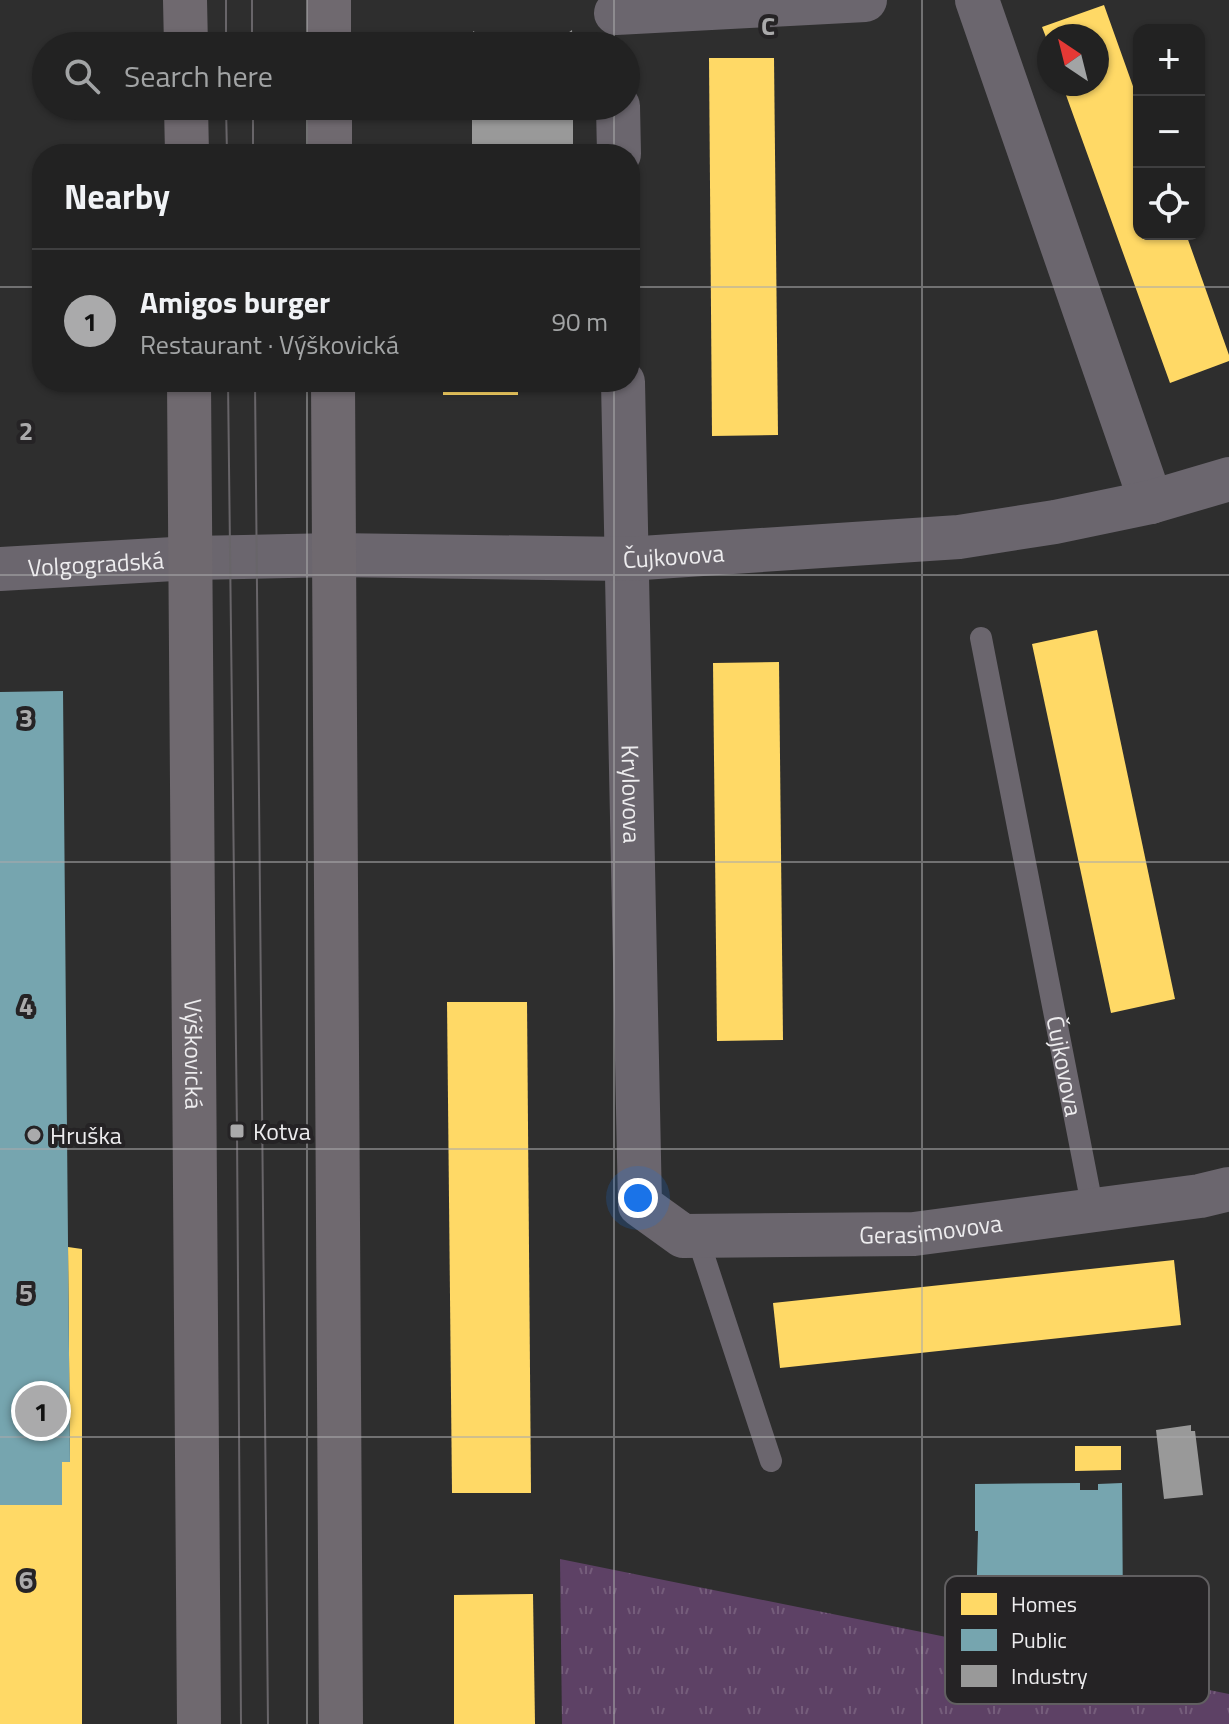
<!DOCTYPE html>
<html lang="en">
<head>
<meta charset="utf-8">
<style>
  body { margin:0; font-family:"Titillium Web",sans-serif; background:#2e2f2f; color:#f1f3f6 }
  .controls { position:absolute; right:24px; top:24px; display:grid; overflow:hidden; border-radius:16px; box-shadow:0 2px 6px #0004 }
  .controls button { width:72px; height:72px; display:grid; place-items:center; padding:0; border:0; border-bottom:2px solid #3f3f40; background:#222; color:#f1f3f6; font:40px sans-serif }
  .compass { position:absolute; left:1037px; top:24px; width:72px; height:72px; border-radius:50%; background:#222; box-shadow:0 2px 6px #0004; rotate:325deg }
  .you { position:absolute; left:638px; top:1198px; width:28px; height:28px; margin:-20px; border:6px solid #fff; border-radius:50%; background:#1a73e8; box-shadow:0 0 0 12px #1a73e833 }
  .badge { display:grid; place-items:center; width:52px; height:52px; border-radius:50%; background:#aaaaab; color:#111; font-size:26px; font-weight:700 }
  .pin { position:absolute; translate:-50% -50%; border:4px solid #fff; box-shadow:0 2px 8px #0006 }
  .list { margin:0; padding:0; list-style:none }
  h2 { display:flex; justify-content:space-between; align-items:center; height:104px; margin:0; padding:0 32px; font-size:34px }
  h2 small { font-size:26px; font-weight:400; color:#a2a4a5 }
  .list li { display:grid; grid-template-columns:52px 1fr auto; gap:24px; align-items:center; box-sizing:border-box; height:144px; padding:0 32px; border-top:2px solid #3f3f40 }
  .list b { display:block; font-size:30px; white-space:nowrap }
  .list p { margin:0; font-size:26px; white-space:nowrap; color:#a2a4a5 }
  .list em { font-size:26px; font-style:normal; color:#a2a4a5 }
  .icon { flex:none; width:44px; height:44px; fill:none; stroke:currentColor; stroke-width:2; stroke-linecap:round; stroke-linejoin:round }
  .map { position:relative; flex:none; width:1229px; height:1724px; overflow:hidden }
  .search { position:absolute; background:#222; box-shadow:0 2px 6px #0004; left:32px; top:32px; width:608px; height:88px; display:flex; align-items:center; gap:20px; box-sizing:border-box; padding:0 28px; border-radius:44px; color:#a2a4a5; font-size:30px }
  .panel { position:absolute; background:#222; box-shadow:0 2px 6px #0004; left:32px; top:144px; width:608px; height:248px; border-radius:32px }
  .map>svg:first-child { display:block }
  .grass { fill:url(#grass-tufts) }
  .homes { fill:#ffd966 }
  .public { fill:#76a5af }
  .industry { fill:#999 }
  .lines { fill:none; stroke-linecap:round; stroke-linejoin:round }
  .lane { stroke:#6b666e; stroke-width:22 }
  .street { stroke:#6b666e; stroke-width:44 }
  .secondary { stroke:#6f696f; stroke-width:44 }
  .tram { stroke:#686569; stroke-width:2 }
  .grid { fill:none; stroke:#aaaaab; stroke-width:2; stroke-opacity:0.55 }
  .poi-dot { fill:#aaaaab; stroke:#252325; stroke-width:3 }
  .labels { text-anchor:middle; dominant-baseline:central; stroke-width:8; stroke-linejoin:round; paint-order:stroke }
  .street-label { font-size:24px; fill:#edecee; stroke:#252325 }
  .poi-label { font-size:24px; fill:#edecee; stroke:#252325; text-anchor:start }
  .key { fill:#252325; stroke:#615f61; stroke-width:2 }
  .key-label { font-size:22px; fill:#edecee }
  .grid-label { font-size:26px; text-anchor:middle; font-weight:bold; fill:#aaaaab; stroke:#252325; stroke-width:8; stroke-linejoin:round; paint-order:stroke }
</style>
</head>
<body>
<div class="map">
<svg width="1229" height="1724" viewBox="0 0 1229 1724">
  <defs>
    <pattern id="grass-tufts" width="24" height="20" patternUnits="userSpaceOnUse" patternTransform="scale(2)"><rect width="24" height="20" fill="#5d4165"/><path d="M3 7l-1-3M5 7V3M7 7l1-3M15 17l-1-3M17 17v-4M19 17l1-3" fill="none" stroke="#755d7b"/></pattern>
  </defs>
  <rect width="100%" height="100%" fill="#2e2e2e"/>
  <!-- grass -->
  <path class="grass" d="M560 1559 1229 1694V1724H562Z"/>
  <!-- homes -->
  <g class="homes">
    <path d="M1104 5 1139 103V234H1186L1229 355V361L1170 383 1062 84H1097V36H1049V45L1042 27Z"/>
    <path d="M709 58H774L778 435 712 436Z"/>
    <rect x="443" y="382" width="75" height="13"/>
    <path d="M1097 630 1175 999 1111 1013 1032 644Z"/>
    <path d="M779 662 783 1040 717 1041 713 663Z"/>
    <path d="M447 1002H527L531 1493H452Z"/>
    <path d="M68 1247 82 1249V1724H0V1505H62V1462H70Z"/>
    <path d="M1174 1260 1181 1325 780 1368 773 1303Z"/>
    <path d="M1075 1446H1121V1470L1075 1471Z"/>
    <path d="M533 1594 535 1724H454V1595Z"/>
  </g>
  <!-- public -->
  <g class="public">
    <path d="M63 691 70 1462H62V1505H0V692Z"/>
    <path d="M1080 1483V1490H1098V1484L1122 1483 1123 1614H1099V1608H1081V1614L976 1615 978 1531H975V1484Z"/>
  </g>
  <!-- industry -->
  <g class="industry">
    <path d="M572 30 573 46H473V31L480 35H565Z"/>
    <rect x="472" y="106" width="101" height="48"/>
    <path d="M1191 1425V1431H1195L1203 1495 1164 1499 1156 1430Z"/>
  </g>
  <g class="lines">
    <!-- lane -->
    <g class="lane">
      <path id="s1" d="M981 638 1093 1210"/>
      <path d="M697 1236 771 1461"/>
    </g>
    <!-- street -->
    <g class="street">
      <path d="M977 0 1151 502"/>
      <path d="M616 13 865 0"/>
      <path d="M618 106 619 154"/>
      <path id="s2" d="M623 382 640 1205 683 1236 914 1234 1200 1196 1229 1189"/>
      <path id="s3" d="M0 569 191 558 334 555 627 559 959 537 1055 522 1151 502 1229 479"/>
    </g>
    <!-- secondary -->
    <g class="secondary">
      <path d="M185 0 186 46"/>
      <path d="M329 0V46"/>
      <path d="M186 106 187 154"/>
      <path d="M330 106V154"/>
      <path id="s4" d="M189 382 199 1724"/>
      <path d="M333 382 341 1724"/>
    </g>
    <!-- tram -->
    <g class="tram">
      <path d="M226 0V46"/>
      <path d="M252 0V46"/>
      <path d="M226 106 227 154"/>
      <path d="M253 106V154"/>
      <path d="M228 382 237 1131 241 1724"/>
      <path d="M255 382 268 1724"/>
    </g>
  </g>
  <!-- grid -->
  <path class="grid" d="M307 0V46M614 0V46M922 0V1724M307 106V154M614 106V154M0 287H42M630 287H1229M307 382V1724M614 382V1724M0 575H1229M0 862H1229M0 1149H1229M0 1437H1229"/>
  <!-- markers -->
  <g class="poi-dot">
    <rect x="229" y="1123" width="16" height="16" rx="4"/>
    <circle cx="34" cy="1135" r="8"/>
  </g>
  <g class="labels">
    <!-- street labels -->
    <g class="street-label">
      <text stroke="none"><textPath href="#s3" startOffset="674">Čujkovova</textPath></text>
      <text stroke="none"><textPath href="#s3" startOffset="96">Volgogradská</textPath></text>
      <text stroke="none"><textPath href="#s2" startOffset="412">Krylovova</textPath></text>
      <text stroke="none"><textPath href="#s4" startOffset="672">Výškovická</textPath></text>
      <text stroke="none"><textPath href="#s1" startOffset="436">Čujkovova</textPath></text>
      <text stroke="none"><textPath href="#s2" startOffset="1124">Gerasimovova</textPath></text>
    </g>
    <!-- poi labels -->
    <g class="poi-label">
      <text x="253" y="1131">Kotva</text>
      <text x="50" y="1135">Hruška</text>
    </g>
  </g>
  <!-- legend -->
  <rect x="945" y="1576" width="264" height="128" rx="12" class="key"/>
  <rect x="961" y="1593" width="36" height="22" fill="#ffd966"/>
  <rect x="961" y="1629" width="36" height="22" fill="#76a5af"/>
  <rect x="961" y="1665" width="36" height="22" fill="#999"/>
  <g class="key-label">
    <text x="1011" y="1612">Homes</text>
    <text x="1011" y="1648">Public</text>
    <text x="1011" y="1684">Industry</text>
  </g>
  <g class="grid-label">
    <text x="768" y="35">C</text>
    <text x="26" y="440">2</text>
    <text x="26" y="727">3</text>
    <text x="26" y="1015">4</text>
    <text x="26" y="1302">5</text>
    <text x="26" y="1589">6</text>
  </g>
</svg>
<div class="controls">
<button>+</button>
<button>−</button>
<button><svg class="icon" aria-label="locate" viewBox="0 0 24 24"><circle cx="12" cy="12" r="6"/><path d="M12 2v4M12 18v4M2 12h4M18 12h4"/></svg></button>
</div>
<svg class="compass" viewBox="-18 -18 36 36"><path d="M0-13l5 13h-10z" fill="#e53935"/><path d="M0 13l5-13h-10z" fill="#a2a4a5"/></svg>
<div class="you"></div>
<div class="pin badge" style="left:41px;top:1411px">1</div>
<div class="search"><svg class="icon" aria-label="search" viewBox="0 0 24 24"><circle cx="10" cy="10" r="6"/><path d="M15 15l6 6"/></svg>Search here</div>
<section class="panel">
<h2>Nearby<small></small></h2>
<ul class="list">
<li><span class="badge">1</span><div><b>Amigos burger</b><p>Restaurant · Výškovická</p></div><em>90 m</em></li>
</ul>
</section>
</div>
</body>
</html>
